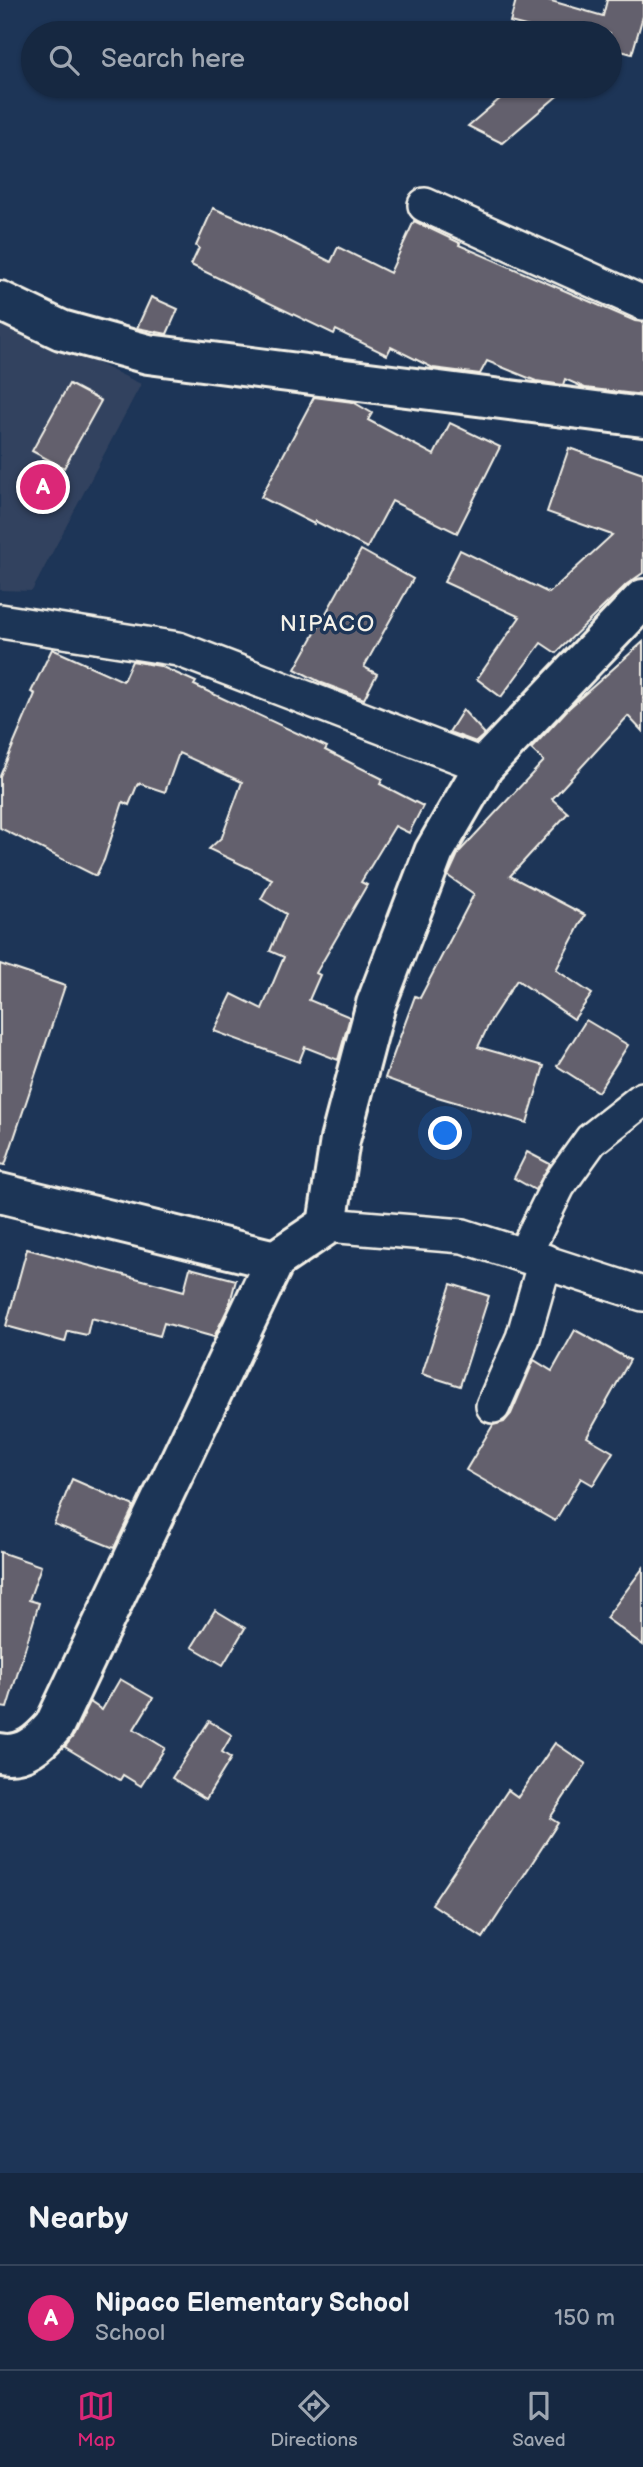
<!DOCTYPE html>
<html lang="en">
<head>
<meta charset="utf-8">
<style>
  body { margin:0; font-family:"Balsamiq Sans",sans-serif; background:#1f3048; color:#f1f3f6 }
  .you { position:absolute; left:446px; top:1134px; width:24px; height:24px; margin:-18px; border:5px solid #fff; border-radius:50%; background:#1a73e8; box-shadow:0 0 0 10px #1a73e833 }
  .badge { display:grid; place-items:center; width:46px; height:46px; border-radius:50%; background:#db2777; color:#fff; font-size:23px; font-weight:700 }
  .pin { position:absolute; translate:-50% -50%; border:4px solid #fff; box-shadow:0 2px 7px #0006 }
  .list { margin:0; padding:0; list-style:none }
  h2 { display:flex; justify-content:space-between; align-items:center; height:91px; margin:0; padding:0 28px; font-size:30px }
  h2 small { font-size:23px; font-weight:400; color:#9ea6b1 }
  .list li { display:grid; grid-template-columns:46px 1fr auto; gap:21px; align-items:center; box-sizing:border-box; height:105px; padding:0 28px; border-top:2px solid #35445a }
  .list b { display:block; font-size:26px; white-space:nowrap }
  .list p { margin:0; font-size:23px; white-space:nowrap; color:#9ea6b1 }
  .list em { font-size:23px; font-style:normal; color:#9ea6b1 }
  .icon { flex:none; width:38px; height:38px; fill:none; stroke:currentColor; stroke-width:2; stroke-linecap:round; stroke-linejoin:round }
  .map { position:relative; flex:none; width:643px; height:2173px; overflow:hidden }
  .search { position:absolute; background:#162841; box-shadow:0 2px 5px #0004; left:21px; right:21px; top:21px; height:77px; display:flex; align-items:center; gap:18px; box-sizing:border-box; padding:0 24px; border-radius:38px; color:#9ea6b1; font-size:26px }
  .sheet { height:196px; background:#162841 }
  nav { display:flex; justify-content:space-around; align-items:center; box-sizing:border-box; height:98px; border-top:2px solid #35445a; background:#162841; font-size:19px; color:#9ea6b1 }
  nav a { display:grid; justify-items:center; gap:4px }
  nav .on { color:#db2777 }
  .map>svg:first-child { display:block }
  .built { fill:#32425e }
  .building { fill:#63616d; stroke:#f4f1e8; stroke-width:2 }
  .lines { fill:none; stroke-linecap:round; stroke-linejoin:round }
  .minor-casing { stroke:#f4f1e8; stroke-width:38 }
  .tertiary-casing { stroke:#f4f1e8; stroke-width:44 }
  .minor { stroke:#1d3557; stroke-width:33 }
  .tertiary { stroke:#1d3557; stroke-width:38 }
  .labels { text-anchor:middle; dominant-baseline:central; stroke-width:7; stroke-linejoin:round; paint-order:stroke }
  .quarter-label { font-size:23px; letter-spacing:2px; fill:#f4f1e8; stroke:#1d3557 }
</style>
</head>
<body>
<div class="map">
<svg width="643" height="2173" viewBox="0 0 643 2173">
  <rect width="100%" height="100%" fill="#1d3557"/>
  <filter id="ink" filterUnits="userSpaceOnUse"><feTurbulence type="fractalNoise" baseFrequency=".0143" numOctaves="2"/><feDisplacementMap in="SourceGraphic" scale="14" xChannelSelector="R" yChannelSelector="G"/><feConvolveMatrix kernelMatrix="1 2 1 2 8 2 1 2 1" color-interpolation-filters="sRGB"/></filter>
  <g filter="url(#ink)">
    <!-- built -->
    <path class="built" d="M0 317 141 384 32 591 0 590Z"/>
    <!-- building -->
    <g class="building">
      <path d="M516 0H548L603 16 607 0H643V16L632 54 610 48V33H553L510 22Z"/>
      <path d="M515 86H569L502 143 468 126Z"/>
      <path d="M213 208 275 234 331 262 338 247 390 273 414 221 460 243 459 245 635 321 643 322V395L585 388 565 379 563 385 536 381 487 361 480 374 433 368 391 347 387 355 336 330 334 334 191 265 199 248 196 246Z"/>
      <path d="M151 297 178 309 167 334 137 328Z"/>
      <path d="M69 384 101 401 64 468 32 451Z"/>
      <path d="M314 397 353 402 372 413 368 420 434 455 450 423 500 447 457 533 392 501 367 548 315 521 314 524 261 497Z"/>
      <path d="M569 448 643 474V573L627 584 556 653 541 643 501 697 477 679 520 617 444 582 460 550 549 593 612 535 547 512Z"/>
      <path d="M361 550 413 579 364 667 377 674 364 699 322 683 295 669Z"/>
      <path d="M643 642V732L628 716 552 799 568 813 510 876 585 915 556 970 592 994 574 1019 517 980 492 1018 478 1047 544 1066 527 1123 434 1096 385 1078 415 996 420 998 474 894 448 876 459 852 544 761 531 749 569 708Z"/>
      <path d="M52 649 123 681 132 661 160 666 196 682 194 685 327 747 325 750 383 779 380 784 423 806 409 833 395 826 361 882 367 885 316 973 320 975 309 1000 350 1017 338 1060 305 1047 299 1062 214 1031 232 994 262 1009 284 957 270 951 286 914 261 899 272 879 209 849 222 837 242 782 179 753 165 792 138 783 129 805 123 802 104 860 96 876 0 828V776L35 694 31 692Z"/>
      <path d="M463 710 485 734 476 742 449 732Z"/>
      <path d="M0 964 65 986 5 1165 0 1164Z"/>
      <path d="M586 1020 628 1045 598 1092 557 1066Z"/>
      <path d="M527 1152 550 1164 535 1190 514 1178Z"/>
      <path d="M27 1249 184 1291 190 1268 236 1280 229 1306 214 1337 164 1323 160 1336 91 1318 87 1335 68 1331 65 1342 6 1326Z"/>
      <path d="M451 1284 489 1296 460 1386 422 1374Z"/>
      <path d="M575 1330 630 1360 587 1437 613 1452 593 1485 581 1478 555 1521 466 1470 493 1425 504 1422 511 1414 534 1360 552 1371Z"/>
      <path d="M72 1479 134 1506 114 1548 54 1524Z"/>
      <path d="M0 1552 41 1566 29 1600 39 1603 7 1708 0 1707Z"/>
      <path d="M643 1568V1645L606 1618Z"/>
      <path d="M215 1610 245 1628 223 1665 192 1647Z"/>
      <path d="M120 1679 153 1698 134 1729 165 1748 141 1786 123 1775 120 1780 65 1747 74 1735 90 1702 102 1710Z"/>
      <path d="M209 1721 232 1735 222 1752 231 1758 206 1799 172 1778Z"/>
      <path d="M555 1743 586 1764 550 1818 558 1823 483 1938 432 1904 508 1790 518 1797Z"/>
    </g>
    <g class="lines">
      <!-- minor casing -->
      <g class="minor-casing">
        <g id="minor">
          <path d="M425 205 643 303"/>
          <path d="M0 621 178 649 484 766"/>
          <path d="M327 1225 463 1236 643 1294"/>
          <path d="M524 1255 558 1186 591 1140 643 1099"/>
          <path d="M493 1406 523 1338 545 1261"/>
        </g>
      </g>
      <!-- tertiary casing -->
      <g class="tertiary-casing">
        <g id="tertiary">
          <path d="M0 301 61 330 148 354 643 417"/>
          <path d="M0 1193 275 1260 327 1225 340 1140 376 1004 434 852 484 766 643 599"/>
          <path d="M0 1753C23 1758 40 1742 54 1726L275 1260"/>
        </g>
      </g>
      <!-- minor -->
      <use href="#minor" class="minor"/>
      <!-- tertiary -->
      <use href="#tertiary" class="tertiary"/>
    </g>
  </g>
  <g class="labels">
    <!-- quarter labels -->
    <g class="quarter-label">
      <text x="328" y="624">NIPACO</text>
    </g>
  </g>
</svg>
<div class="you"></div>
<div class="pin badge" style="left:43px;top:487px">A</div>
<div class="search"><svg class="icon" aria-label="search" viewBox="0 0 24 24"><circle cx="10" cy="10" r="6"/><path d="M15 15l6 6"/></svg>Search here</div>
</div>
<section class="sheet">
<h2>Nearby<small></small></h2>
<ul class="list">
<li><span class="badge">A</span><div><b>Nipaco Elementary School</b><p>School</p></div><em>150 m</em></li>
</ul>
</section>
<nav>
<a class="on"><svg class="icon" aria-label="map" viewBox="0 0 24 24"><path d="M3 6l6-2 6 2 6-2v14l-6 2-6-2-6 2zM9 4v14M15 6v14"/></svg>Map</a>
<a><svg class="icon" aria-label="directions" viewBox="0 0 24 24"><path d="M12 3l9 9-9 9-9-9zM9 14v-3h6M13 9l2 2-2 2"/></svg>Directions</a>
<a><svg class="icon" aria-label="saved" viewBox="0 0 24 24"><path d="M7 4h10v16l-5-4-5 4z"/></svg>Saved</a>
</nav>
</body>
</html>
